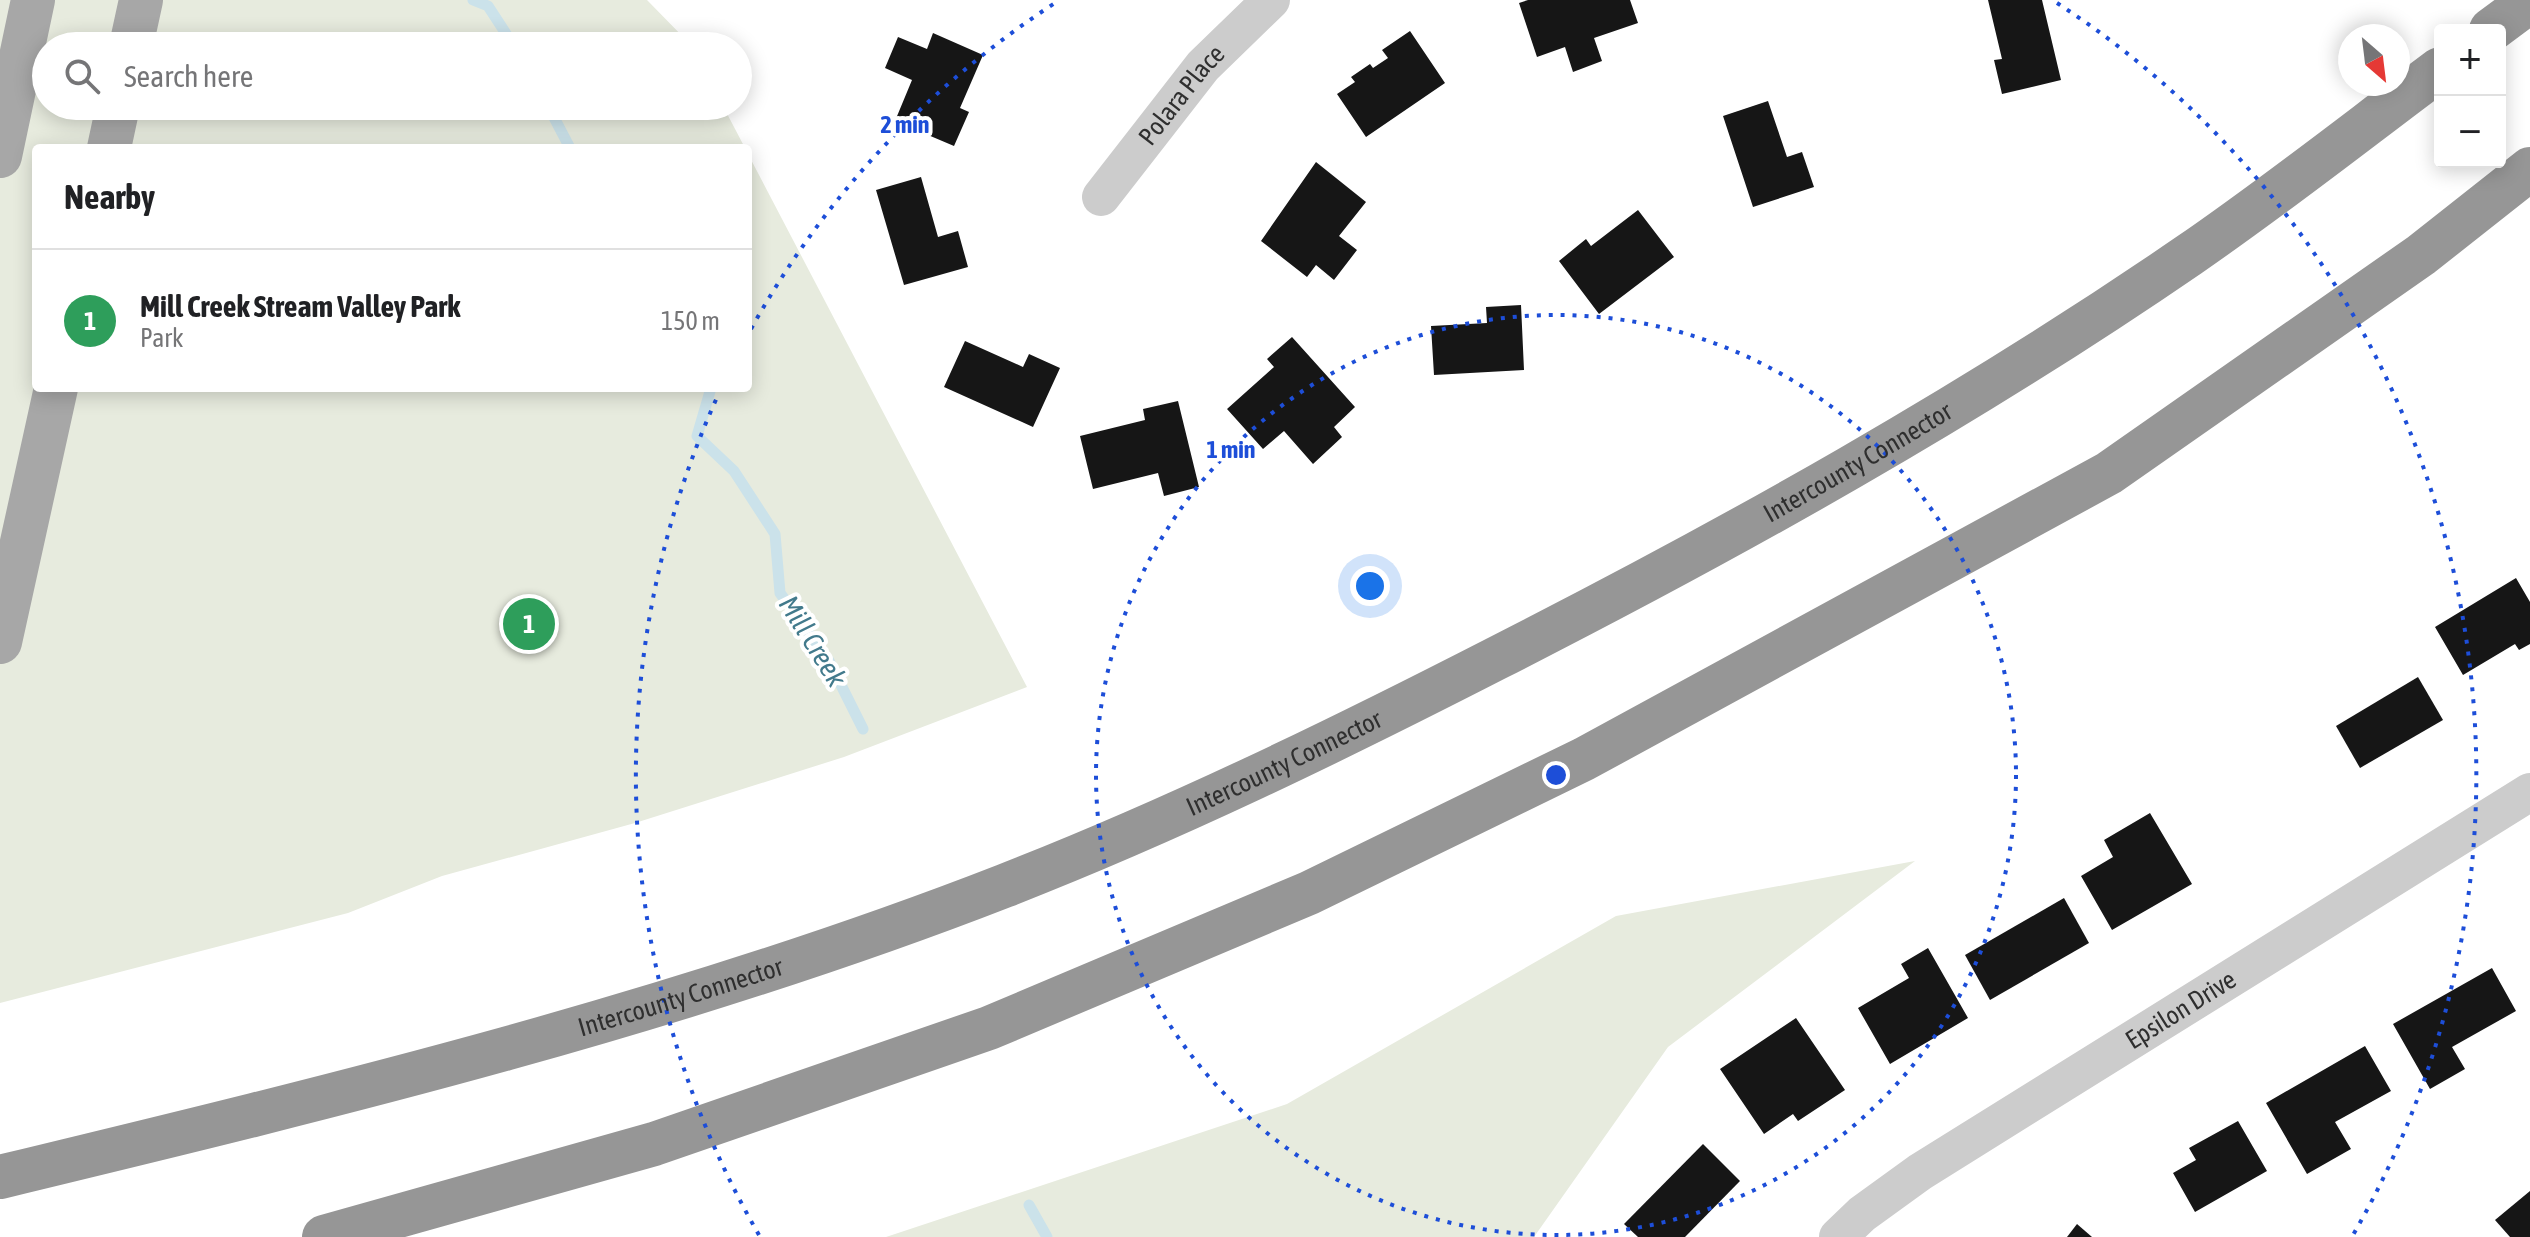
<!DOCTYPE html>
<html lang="en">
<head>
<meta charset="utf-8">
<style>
  body { margin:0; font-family:"Asap Condensed",sans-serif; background:#f6f6f6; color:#202124 }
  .controls { position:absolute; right:24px; top:24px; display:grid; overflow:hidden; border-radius:8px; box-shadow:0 4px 20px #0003 }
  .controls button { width:72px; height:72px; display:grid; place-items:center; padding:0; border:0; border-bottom:2px solid #e0e0e0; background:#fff; color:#202124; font:40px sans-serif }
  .compass { position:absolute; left:2338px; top:24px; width:72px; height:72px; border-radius:50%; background:#fff; box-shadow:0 4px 20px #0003; rotate:152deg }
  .you { position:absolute; left:1370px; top:586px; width:28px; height:28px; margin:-20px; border:6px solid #fff; border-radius:50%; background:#1a73e8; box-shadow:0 0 0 12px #1a73e833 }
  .badge { display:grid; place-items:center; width:52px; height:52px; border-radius:50%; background:#da3d5f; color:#fff; font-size:26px; font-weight:700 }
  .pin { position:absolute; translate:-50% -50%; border:4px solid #fff; box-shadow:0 2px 8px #0006 }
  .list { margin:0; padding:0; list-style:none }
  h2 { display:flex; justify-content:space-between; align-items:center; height:104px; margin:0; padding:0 32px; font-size:34px }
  h2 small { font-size:26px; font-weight:400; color:#757577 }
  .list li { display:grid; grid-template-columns:52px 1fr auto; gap:24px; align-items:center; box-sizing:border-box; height:144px; padding:0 32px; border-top:2px solid #e0e0e0 }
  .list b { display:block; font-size:30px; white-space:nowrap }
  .list p { margin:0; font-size:26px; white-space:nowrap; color:#757577 }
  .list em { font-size:26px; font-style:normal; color:#757577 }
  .icon { flex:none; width:44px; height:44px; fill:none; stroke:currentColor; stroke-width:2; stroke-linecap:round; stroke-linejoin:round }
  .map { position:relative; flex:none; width:2530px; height:1237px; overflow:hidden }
  .search { position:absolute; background:#fff; box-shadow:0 4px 20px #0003; left:32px; top:32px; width:720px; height:88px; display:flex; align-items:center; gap:20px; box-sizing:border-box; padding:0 28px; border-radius:44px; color:#757577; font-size:30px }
  .panel { position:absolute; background:#fff; box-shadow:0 4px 20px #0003; left:32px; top:144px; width:720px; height:248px; border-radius:8px }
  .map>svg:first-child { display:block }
  .green { fill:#e7ebde }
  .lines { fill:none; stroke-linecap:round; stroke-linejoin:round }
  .stream { stroke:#cbe2ea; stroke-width:11 }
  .building { fill:#161616 }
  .minor { stroke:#ccc; stroke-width:38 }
  .major { stroke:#a7a7a7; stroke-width:44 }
  .highway { stroke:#969696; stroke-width:44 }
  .ring { fill:none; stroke:#1d4ed8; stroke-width:4; stroke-dasharray:4 8 }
  .labels { text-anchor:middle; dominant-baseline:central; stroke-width:8; stroke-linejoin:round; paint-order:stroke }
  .street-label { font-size:26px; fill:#2f2f2f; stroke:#fff }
  .water-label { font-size:28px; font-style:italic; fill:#427a8c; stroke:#fff }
  .centre { fill:#1d4ed8; stroke:#fff; stroke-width:4 }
  .ring-label { font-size:24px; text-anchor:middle; font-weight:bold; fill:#1d4ed8; stroke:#fff; stroke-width:8; stroke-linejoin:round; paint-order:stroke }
</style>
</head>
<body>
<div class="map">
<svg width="2530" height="1237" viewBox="0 0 2530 1237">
  <rect width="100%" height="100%" fill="#fff"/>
  <!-- green -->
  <g class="green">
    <path d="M0 0H647L692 46H46V106H723L745 148H36V388H748V154L1027 687 844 757 635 823 442 876 348 913 0 1003Z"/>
    <path d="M1915 861 1668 1047 1534 1237H886L1287 1104 1616 916Z"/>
  </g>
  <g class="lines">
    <!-- stream -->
    <g class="stream">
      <path d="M473 0 488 6 514 46"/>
      <path d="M548 106 570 148"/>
      <path d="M711 388 697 436 734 471 775 534 780 593 829 661 863 729"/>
      <path d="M1029 1205 1047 1237"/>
    </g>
  </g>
  <!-- building -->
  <g class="building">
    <path d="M1528 0H1630L1638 23 1594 38 1602 61 1573 72 1565 47 1537 57 1519 3Z"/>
    <path d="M1988 0H2042L2061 80 2002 94 1994 60 2002 59Z"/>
    <path d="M1410 31 1445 83 1366 137 1337 94 1355 82 1351 77 1370 64 1373 68 1388 58 1382 50Z"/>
    <path d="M933 33 983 55 960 108 969 112 954 146 895 121 912 80 885 68 898 37 927 49Z"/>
    <path d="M1768 101 1787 157 1802 152 1814 187 1753 207 1723 116Z"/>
    <path d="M1316 162 1366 202 1339 236 1357 250 1334 280 1316 265 1307 277 1261 241Z"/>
    <path d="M921 177 938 237 958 231 968 267 904 285 876 190Z"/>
    <path d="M1638 210 1674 257 1599 314 1559 261 1586 239 1591 246Z"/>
    <path d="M1521 305 1524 370 1434 375 1431 326 1487 323 1486 307Z"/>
    <path d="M1292 337 1355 407 1334 427 1342 437 1313 464 1284 431 1263 449 1227 409 1274 367 1267 359Z"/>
    <path d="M965 341 1023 367 1029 354 1060 368 1033 427 944 387Z"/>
    <path d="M1178 401 1199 487 1164 496 1158 473 1093 489 1080 436 1145 420 1143 409Z"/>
    <path d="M2516 578 2530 602V644L2519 650 2515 644 2463 675 2435 627Z"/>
    <path d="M2418 677 2443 720 2360 768 2336 726Z"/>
    <path d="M2150 813 2192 884 2112 930 2081 876 2113 857 2104 840Z"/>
    <path d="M2064 898 2089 943 1990 1000 1965 955Z"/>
    <path d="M1928 948 1968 1018 1890 1064 1858 1008 1909 978 1901 964Z"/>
    <path d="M2492 968 2516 1011 2452 1047 2465 1069 2430 1089 2393 1024Z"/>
    <path d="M1796 1018 1845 1090 1798 1121 1793 1114 1764 1134 1720 1069Z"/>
    <path d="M2365 1046 2391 1091 2335 1122 2351 1149 2307 1174 2266 1103Z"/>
    <path d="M2238 1121 2267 1171 2195 1212 2173 1173 2196 1160 2189 1148Z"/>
    <path d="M1703 1144 1740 1181 1685 1237H1638L1624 1224Z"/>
    <path d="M2530 1191V1237H2510L2495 1220Z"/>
    <path d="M2077 1224 2092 1237H2067Z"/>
  </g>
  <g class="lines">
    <!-- minor -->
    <g class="minor">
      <path id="s1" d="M1101 197 1203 66 1271 0"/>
      <path id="s2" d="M1838 1237 1862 1214 1920 1172 2530 792"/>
    </g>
    <!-- major -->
    <g class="major">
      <path d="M131 46 141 0"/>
      <path d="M109 148 118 106"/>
      <path d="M0 156 33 0"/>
      <path d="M0 642 56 388"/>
    </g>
    <!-- highway -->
    <g class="highway">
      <path d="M2491 30 2530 1"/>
      <path id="s3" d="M0 1177C339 1095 678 1013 1004 886 1173 820 1335 741 1497 658 1735 537 1969 406 2189 255 2275 196 2357 131 2440 69"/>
      <path d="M324 1237 654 1144 989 1028 1309 893 1584 759 2109 473 2421 255 2530 169"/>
    </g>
  </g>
  <!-- distance rings -->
  <g class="ring">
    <circle cx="1556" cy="775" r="460"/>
    <path d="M759 1235A920 920 0 0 1 719 393M751 329A920 920 0 0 1 1055 3M2057 3A920 920 0 0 1 2353 1235"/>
  </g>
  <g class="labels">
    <!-- street labels -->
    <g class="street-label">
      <text stroke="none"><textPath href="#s1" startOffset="130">Polara Place</textPath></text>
      <text stroke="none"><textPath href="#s3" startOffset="2000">Intercounty Connector</textPath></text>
      <text stroke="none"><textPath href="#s3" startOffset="1352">Intercounty Connector</textPath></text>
      <text stroke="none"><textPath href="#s3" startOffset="704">Intercounty Connector</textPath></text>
      <text stroke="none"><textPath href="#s2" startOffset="412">Epsilon Drive</textPath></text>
    </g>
    <!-- water labels -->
    <g class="water-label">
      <text transform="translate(813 641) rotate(58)">Mill Creek</text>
    </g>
  </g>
  <circle cx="1556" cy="775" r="12" class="centre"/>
  <g class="ring-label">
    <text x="905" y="133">2 min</text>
    <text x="1231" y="458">1 min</text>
  </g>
</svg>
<div class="controls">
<button>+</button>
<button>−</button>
</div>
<svg class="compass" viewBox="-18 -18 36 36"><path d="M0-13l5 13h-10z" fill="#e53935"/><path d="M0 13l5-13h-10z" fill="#757577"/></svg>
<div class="you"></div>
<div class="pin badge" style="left:529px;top:624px;background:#2e9e5b">1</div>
<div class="search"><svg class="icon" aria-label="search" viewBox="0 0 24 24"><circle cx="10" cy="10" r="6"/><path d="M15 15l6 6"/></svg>Search here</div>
<section class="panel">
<h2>Nearby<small></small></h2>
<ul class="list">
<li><span class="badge" style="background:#2e9e5b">1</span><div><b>Mill Creek Stream Valley Park</b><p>Park</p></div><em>150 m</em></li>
</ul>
</section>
</div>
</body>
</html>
